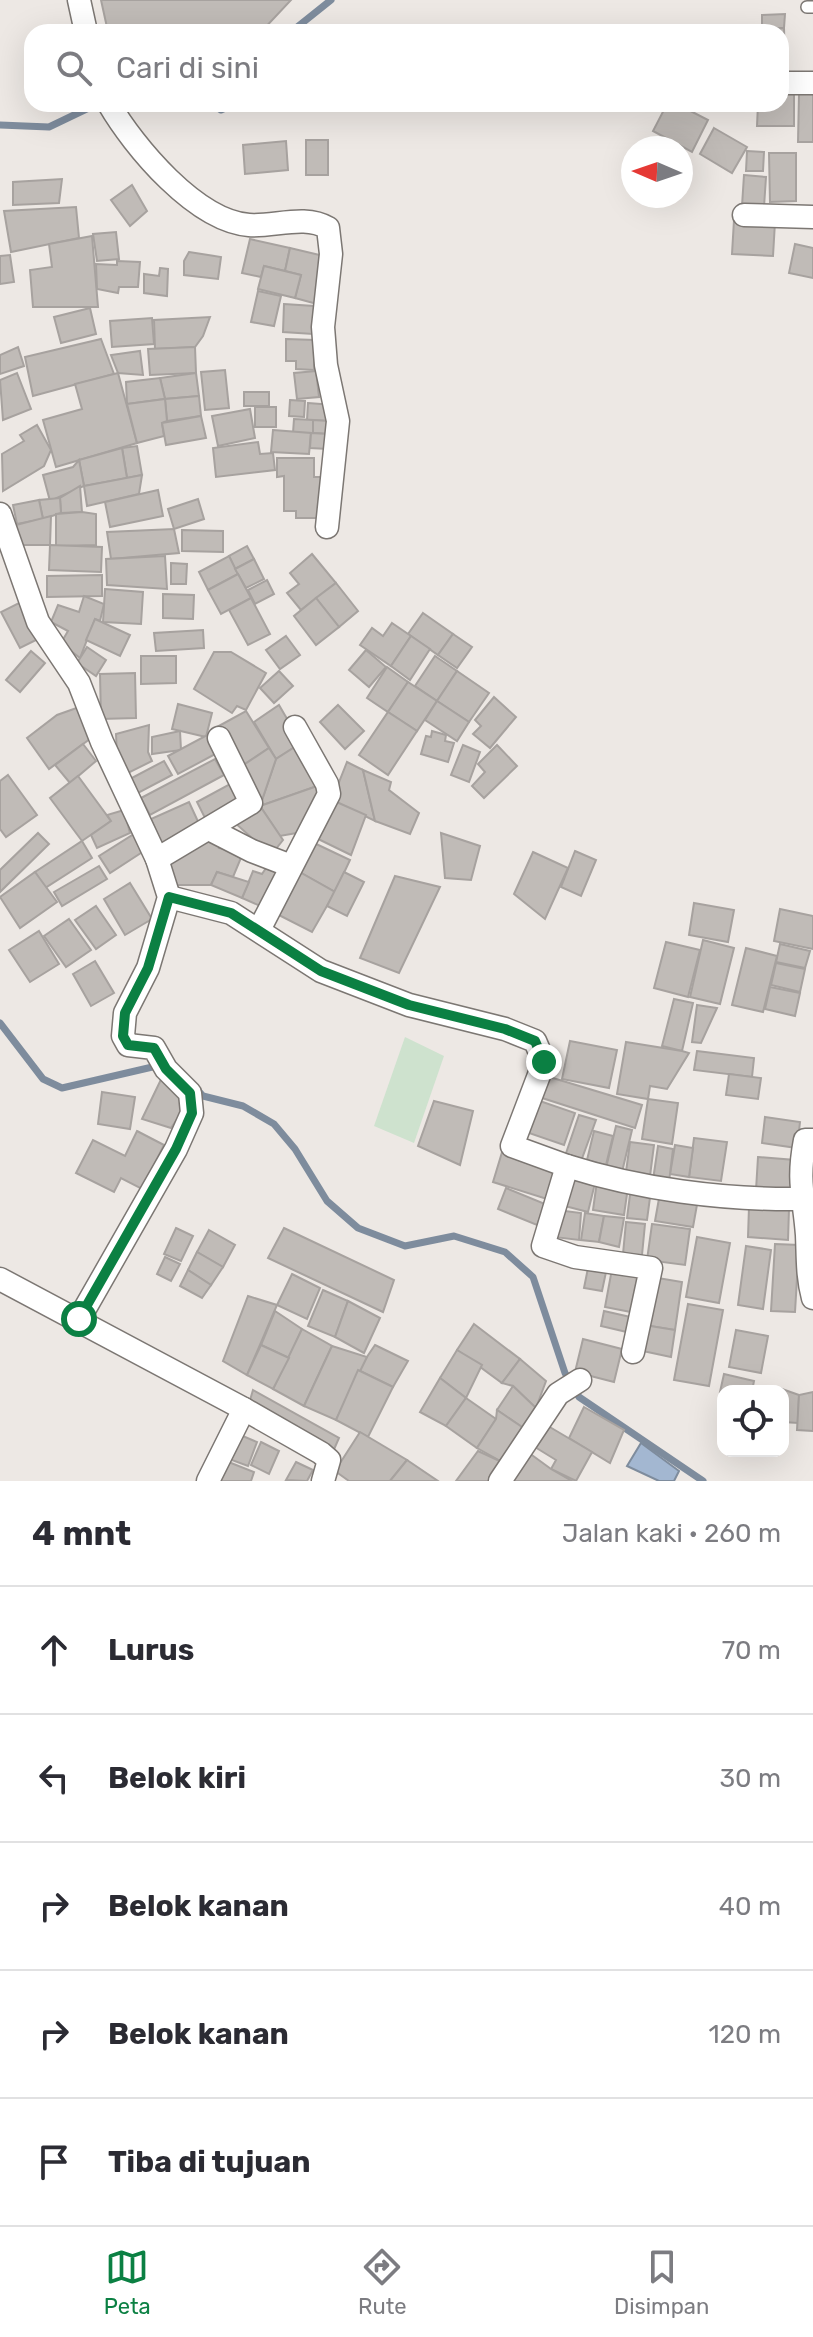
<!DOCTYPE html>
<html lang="id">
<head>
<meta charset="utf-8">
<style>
  body { margin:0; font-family:Rubik,sans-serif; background:#f2f2f3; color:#2b2b33 }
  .controls { position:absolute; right:24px; bottom:24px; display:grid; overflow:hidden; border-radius:16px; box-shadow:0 8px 32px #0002 }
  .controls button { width:72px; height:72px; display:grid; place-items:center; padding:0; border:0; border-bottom:2px solid #e1e1e2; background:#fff; color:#2b2b33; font:40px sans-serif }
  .compass { position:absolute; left:621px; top:136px; width:72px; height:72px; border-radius:50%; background:#fff; box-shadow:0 8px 32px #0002; rotate:272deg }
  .stop { position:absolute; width:24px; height:24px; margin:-18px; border:6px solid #0b8043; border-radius:50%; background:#fff }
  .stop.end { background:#0b8043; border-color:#fff; box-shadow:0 2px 8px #0008 }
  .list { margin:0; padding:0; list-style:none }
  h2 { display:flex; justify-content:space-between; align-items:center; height:104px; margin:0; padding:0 32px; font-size:34px }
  h2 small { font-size:26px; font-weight:400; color:#7c7c81 }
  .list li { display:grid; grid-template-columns:52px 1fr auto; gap:24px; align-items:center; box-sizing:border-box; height:128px; padding:0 32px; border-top:2px solid #e1e1e2 }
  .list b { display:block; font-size:30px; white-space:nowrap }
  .list em { font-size:26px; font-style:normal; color:#7c7c81 }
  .icon { flex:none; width:44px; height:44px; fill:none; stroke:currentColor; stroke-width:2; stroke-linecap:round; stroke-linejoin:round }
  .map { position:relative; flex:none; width:813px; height:1481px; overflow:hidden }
  .search { position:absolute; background:#fff; box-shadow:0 8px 32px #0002; left:24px; right:24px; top:24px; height:88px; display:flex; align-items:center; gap:20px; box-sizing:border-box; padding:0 28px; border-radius:24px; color:#7c7c81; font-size:30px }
  .sheet { height:744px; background:#fff }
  nav { display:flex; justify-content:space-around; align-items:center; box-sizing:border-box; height:112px; border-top:2px solid #e1e1e2; background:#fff; font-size:22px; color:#7c7c81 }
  nav a { display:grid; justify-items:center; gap:4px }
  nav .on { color:#0b8043 }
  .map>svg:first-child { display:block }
  .green { fill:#cee2ce }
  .water { fill:#a3b7d1; stroke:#7e8c9d; stroke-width:2 }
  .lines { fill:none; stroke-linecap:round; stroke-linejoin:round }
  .stream { stroke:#7e8c9d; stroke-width:7 }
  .building { fill:#c0bbb7; stroke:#a7a29f; stroke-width:2 }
  .service-casing { stroke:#7c7773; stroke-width:14 }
  .minor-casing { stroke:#7c7773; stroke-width:25 }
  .service { stroke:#fff; stroke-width:11 }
  .minor { stroke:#fff; stroke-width:22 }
  .route { stroke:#0b8043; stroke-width:10 }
</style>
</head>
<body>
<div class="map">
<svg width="813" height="1481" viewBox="0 0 813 1481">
  <rect width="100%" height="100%" fill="#ede8e4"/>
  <!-- green -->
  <path class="green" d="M405 1037 444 1056 414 1143 374 1126Z"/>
  <!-- water -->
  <path class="water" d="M641 1443 679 1471 674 1481H659L627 1466Z"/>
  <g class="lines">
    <!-- stream -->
    <g class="stream">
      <path d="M291 32 331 0"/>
      <path d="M212 104 221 110 234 104"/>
      <path d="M0 125 49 127 97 104"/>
      <path d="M0 1023 43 1079 62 1088 161 1065"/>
      <path d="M195 1087 203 1096 243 1106 274 1124 295 1149 327 1201 358 1228 405 1246 454 1236 505 1252 533 1277 565 1373 579 1397 703 1481"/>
    </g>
  </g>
  <!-- building -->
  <g class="building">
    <path d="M101 0H291L261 32H108Z"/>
    <path d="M785 14 784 28H762V15Z"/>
    <path d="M784 28 785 62H781V32H754V29Z"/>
    <path d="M781 92H794V126H757L758 104H781Z"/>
    <path d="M799 94H813V142H798Z"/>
    <path d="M667 104H677L708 120 692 152 653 131Z"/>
    <path d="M714 128 747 147 732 173 700 154Z"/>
    <rect x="306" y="140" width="22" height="35"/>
    <path d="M286 141 288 170 245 174 243 145Z"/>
    <path d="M747 151 764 152 763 171H746Z"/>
    <path d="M769 153H796V201L770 202Z"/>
    <path d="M744 175 766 177 764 207 742 206Z"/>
    <path d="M62 179 59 203 13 205V182Z"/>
    <path d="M132 185 147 211 130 226 111 200Z"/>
    <path d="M76 207 79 238 11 252 4 211Z"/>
    <path d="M734 220 775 222 773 256 732 254Z"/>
    <path d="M116 232 119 259 97 261 93 234Z"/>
    <path d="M92 236 98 307H33L30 270 52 267 49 244Z"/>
    <path d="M250 239 290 248 285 271 264 266 261 277 242 273Z"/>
    <path d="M795 244 813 248V278L789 273Z"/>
    <path d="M290 248 328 257 317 304 295 298 301 275 285 271Z"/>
    <path d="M189 252 221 257 218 279 184 275V261Z"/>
    <path d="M10 255 14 282 0 284V256Z"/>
    <path d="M117 261 140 262 138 287H119L118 293 97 289 96 264 117 265Z"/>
    <path d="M264 266 301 275 295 298 258 289Z"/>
    <path d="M160 268 168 269 167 296 144 293V274L159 276Z"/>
    <path d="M258 291 281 296 274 326 251 322Z"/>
    <path d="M284 304 314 306 313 334 283 332Z"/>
    <path d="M90 308 96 334 61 343 54 317Z"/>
    <path d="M210 317 203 336 195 347 155 349 154 320Z"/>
    <path d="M152 318 154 344 112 347 110 321Z"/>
    <path d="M101 339 114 374 33 396 25 357Z"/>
    <path d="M286 339 315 340 314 370 296 369V361H286Z"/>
    <path d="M18 347 24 366 0 374V355Z"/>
    <path d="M195 347 196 373 150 375 148 349Z"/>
    <path d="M140 351 143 375 118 373 111 355Z"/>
    <path d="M225 370 229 408 205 410 201 372Z"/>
    <path d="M316 371 319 397 297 399 294 373Z"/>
    <path d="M17 373 31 409 3 420 0 380Z"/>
    <path d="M118 373 137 443 56 467 43 420 82 409 75 384Z"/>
    <path d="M196 373 199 396 165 399 160 378Z"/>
    <path d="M160 378 165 399 127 404 126 382Z"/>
    <rect x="244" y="392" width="25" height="14"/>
    <path d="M199 396 201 416 167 421 165 399Z"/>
    <path d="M165 399 167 421 162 423 164 436 137 443 127 404Z"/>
    <path d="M290 400 305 401 304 417 289 416Z"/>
    <path d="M308 403 333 405 332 421 307 420Z"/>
    <rect x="255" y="407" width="21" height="20"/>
    <path d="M250 409 255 438 218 446 212 416Z"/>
    <path d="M201 416 206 438 166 445 162 423Z"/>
    <path d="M294 419 313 420V433H293Z"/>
    <path d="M313 420 329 421V434L313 433Z"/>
    <path d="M37 425 51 450 44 466 3 491 2 454 24 441 20 435Z"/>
    <path d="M273 430 311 433 309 454 271 452Z"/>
    <path d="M311 433 329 434 328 449 310 448Z"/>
    <path d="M258 442 260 454 273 453 275 470 216 477 213 448Z"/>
    <path d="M137 446 142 475 127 478 122 448Z"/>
    <path d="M122 448 127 478 84 486 79 460Z"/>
    <path d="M277 458H314V477H323V518H296V511H284V476L277 477Z"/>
    <path d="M79 460 84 486 50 501 43 475 73 467Z"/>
    <path d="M142 475 139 494 87 506 84 486Z"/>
    <path d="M80 486 82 512 61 513 60 498Z"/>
    <path d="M158 490 163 516 110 527 105 502Z"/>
    <path d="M60 498 61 513 43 519 39 500Z"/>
    <path d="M198 499 204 519 174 529 168 509Z"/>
    <path d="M39 500 43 519 17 524 13 505Z"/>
    <path d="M82 512 96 514V545L56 546V514Z"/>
    <path d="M51 516 50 545H18L12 526Z"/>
    <path d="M174 529 179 553 111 559 107 532Z"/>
    <path d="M182 530 223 531V552L182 551Z"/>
    <path d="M50 545 102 547 101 572 49 570Z"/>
    <path d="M247 546 254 559 235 569 229 556Z"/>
    <path d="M312 554 336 583 301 610 287 593 299 584 290 573Z"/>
    <path d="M165 556 167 589 107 585 106 559Z"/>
    <path d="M229 556 238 574 208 590 199 572Z"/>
    <path d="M254 559 264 579 246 588 235 569Z"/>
    <path d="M171 563 187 564 186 584H171Z"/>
    <path d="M238 574 251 598 221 614 208 590Z"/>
    <path d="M102 575V596L47 597V576Z"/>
    <path d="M267 580 274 594 255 604 248 590Z"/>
    <path d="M336 583 358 611 339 627 316 598Z"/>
    <path d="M105 589 143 592 141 624 103 622Z"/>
    <path d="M163 594 194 595 193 619 163 618Z"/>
    <path d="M84 596 104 604 100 621 95 619 80 658 61 643 68 631 51 622 58 605 79 612Z"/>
    <path d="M251 598 270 634 248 645 229 610Z"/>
    <path d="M316 598 339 627 316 645 294 616Z"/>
    <path d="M19 603 38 639 20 648 1 612Z"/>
    <path d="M423 613 453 634 438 655 408 634Z"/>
    <path d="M95 619 130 635 120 656 86 640Z"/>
    <path d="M392 623 411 636 391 666 360 645 372 628 383 636Z"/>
    <path d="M203 630 204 648 156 651 154 633Z"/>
    <path d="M453 634 472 647 457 668 438 655Z"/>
    <path d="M286 636 300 655 280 669 266 650Z"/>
    <path d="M411 636 430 649 410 680 391 666Z"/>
    <path d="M87 647 106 660 96 676 77 663Z"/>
    <path d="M366 650 386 667 369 687 349 670Z"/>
    <path d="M31 651 45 663 20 692 6 680Z"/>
    <path d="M214 652H231L266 673 246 710 237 706 232 713 194 689Z"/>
    <path d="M141 656H176V683L141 684Z"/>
    <path d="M435 656 457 671 437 701 415 686Z"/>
    <path d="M387 667 408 682 388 712 367 698Z"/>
    <path d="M279 671 293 686 274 703 260 688Z"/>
    <path d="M457 671 489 693 469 722 437 701Z"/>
    <path d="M135 673 136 718 101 719 100 674Z"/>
    <path d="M408 682 437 701 417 731 388 712Z"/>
    <path d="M494 697 516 717 490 748 473 734 481 726 475 720Z"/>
    <path d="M437 701 469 722 457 741 425 720Z"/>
    <path d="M178 704 212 713 206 737 172 729Z"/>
    <path d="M279 705 301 743 276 759 254 722Z"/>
    <path d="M338 705 364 731 345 749 320 722Z"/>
    <path d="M82 706 94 736 49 769 27 738 57 715Z"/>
    <path d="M246 711 269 748 239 768 217 727Z"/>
    <path d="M388 712 417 731 388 775 359 755Z"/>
    <path d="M149 725 148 752 152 761 126 774 117 756 116 734Z"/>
    <path d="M180 731 181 750 152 754V737Z"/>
    <path d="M432 731 446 735 445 741 454 743 448 762 421 754 426 736 431 737Z"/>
    <path d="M209 734 219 752 178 774 168 756Z"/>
    <path d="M301 743 323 784 260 806 276 759Z"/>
    <path d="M83 744 96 761 70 783 55 765Z"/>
    <path d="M463 745 480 752 469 782 451 775Z"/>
    <path d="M497 745 517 766 484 798 472 786 485 772 478 764Z"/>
    <path d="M269 748 276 759 260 806 239 768Z"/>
    <path d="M215 759 224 775 150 815 141 798Z"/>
    <path d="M164 761 172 775 138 793 130 779Z"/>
    <path d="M347 762 363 770 375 821 332 800Z"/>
    <path d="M363 770 391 782 389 790 419 813 410 834 375 821Z"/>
    <path d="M8 775 37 815 6 837 0 829V781Z"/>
    <path d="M78 776 111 821 82 841 50 798Z"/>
    <path d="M230 784 241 804 207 822 197 802Z"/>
    <path d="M323 784 302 832 280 836 260 806Z"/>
    <path d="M332 800 366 815 351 855 312 836Z"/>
    <path d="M189 802 201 828 162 845 151 819Z"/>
    <path d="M260 806 283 840 271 855 234 822Z"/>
    <path d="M124 810 130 833 97 848 91 835 111 821 107 815Z"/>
    <path d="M38 833 49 844 0 892V870Z"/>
    <path d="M441 833 480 846 471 880 445 878Z"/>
    <path d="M134 834 144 851 110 873 99 856Z"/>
    <path d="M212 834 222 840 219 848 243 853 233 877 217 872 211 885H176L168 859Z"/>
    <path d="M82 841 92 858 45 888 35 872Z"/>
    <path d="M312 842 350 860 335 892 296 870Z"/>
    <path d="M575 851 596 860 581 896 561 887Z"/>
    <path d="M533 852 568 868 545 919 514 894Z"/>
    <path d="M270 862 284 869 265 908 242 898 253 871 262 874Z"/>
    <path d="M99 866 107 879 62 906 54 892Z"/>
    <path d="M296 870 335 892 312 932 271 911Z"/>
    <path d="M35 872 57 902 20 928 0 897Z"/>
    <path d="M217 872 249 882 242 898 211 885Z"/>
    <path d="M344 872 364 882 347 916 327 906Z"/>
    <path d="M395 876 440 887 399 973 360 958Z"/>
    <path d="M130 883 152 919 125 935 104 899Z"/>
    <path d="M694 903 734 910 728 942 689 935Z"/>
    <path d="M96 906 116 935 96 949 75 920Z"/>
    <path d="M780 909 813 916V949L774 941Z"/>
    <path d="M69 919 91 950 66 967 44 936Z"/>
    <path d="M39 931 59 964 30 982 9 950Z"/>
    <path d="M703 940 734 948 720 1004 690 997Z"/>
    <path d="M666 942 700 950 688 997 654 988Z"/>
    <path d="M780 944 810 951 805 968 776 962Z"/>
    <path d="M746 948 777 956 763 1012 732 1005Z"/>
    <path d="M95 961 114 993 91 1006 73 974Z"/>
    <path d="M776 963 805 969 800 992 771 985Z"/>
    <path d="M770 987 800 993 795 1016 765 1009Z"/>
    <path d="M674 999 693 1003 682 1051 662 1046Z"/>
    <path d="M697 1005 717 1008 701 1043 692 1042Z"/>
    <path d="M570 1041 617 1050 609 1088 562 1079Z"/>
    <path d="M626 1042 682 1051 689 1053 667 1089 650 1086 648 1099 617 1094Z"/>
    <path d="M697 1051 754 1058 752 1077 694 1070Z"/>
    <path d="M166 1069 184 1109 171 1128 142 1119Z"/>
    <path d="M729 1074 761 1078 758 1099 726 1095Z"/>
    <path d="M543 1075 642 1105 635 1128 536 1096Z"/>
    <path d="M102 1092 135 1097 130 1129 98 1124Z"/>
    <path d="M534 1099 575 1113 564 1145 523 1131Z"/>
    <path d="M648 1099 678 1103 672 1144 642 1139Z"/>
    <path d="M434 1101 473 1111 460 1165 418 1146Z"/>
    <path d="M579 1115 596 1120 580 1164 564 1159Z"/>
    <path d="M765 1117 800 1122 797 1148 762 1143Z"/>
    <path d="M616 1126 632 1130 622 1172 606 1168Z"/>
    <path d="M137 1131 164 1145 142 1189 121 1178 114 1192 76 1173 93 1140 125 1156Z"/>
    <path d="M594 1131 613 1136 606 1165 587 1160Z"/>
    <path d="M694 1138 727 1142 721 1181 689 1177Z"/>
    <path d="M630 1142 654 1145 650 1176 626 1172Z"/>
    <path d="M675 1145 693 1148 689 1177 670 1174Z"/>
    <path d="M658 1146 673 1149 669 1182 653 1180Z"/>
    <path d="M503 1149 557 1167 547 1199 493 1182Z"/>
    <path d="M758 1157 795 1160 793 1192 756 1190Z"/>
    <path d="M569 1172 596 1179 588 1212 561 1205Z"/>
    <path d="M597 1181 628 1187 624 1215 593 1210Z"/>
    <path d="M631 1187 651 1190 647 1220 627 1218Z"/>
    <path d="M506 1188 545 1204 537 1225 498 1209Z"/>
    <path d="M660 1193 698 1199 693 1227 655 1221Z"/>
    <path d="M749 1207 789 1209 788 1240 748 1237Z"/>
    <path d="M557 1210 581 1213 579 1240 554 1237Z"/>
    <path d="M585 1213 604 1216 599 1242 581 1240Z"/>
    <path d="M604 1216 624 1218 619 1247 599 1242Z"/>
    <path d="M626 1222 645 1224 642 1255 623 1254Z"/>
    <path d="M652 1224 690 1229 685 1265 647 1260Z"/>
    <path d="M176 1228 193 1236 181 1261 164 1254Z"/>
    <path d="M284 1228 394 1280 383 1312 268 1258Z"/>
    <path d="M209 1230 235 1245 223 1267 197 1252Z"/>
    <path d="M697 1237 730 1243 719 1303 686 1297Z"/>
    <path d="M775 1244 799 1245 795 1312 771 1311Z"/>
    <path d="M746 1246 771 1250 763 1309 738 1305Z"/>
    <path d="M197 1252 223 1267 211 1285 188 1270Z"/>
    <path d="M165 1257 180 1264 171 1281 157 1274Z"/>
    <path d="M588 1268 606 1272 602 1291 584 1288Z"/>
    <path d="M612 1269 643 1275 636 1313 605 1307Z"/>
    <path d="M188 1270 211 1285 202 1298 180 1286Z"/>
    <path d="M292 1274 320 1288 307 1319 277 1305Z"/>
    <path d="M652 1277 682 1282 675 1330 644 1325Z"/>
    <path d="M323 1290 348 1301 335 1337 308 1326Z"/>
    <path d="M248 1296 277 1305 247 1375 223 1361Z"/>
    <path d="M348 1301 380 1318 364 1353 335 1337Z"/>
    <path d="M688 1304 723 1310 709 1386 674 1380Z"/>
    <path d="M275 1311 302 1329 289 1358 261 1345Z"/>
    <path d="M604 1311 635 1318 631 1333 601 1326Z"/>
    <path d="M474 1324 520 1359 502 1383 457 1350Z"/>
    <path d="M644 1325 675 1330 671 1357 638 1350Z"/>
    <path d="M302 1329 332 1346 304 1406 273 1389Z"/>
    <path d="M736 1330 768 1336 761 1373 729 1367Z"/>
    <path d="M583 1339 622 1349 614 1382 575 1372Z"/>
    <path d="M261 1345 289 1358 273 1389 247 1375Z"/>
    <path d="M375 1345 408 1361 393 1387 358 1370Z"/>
    <path d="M332 1346 367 1357 336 1420 304 1406Z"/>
    <path d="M457 1350 482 1365 466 1398 440 1378Z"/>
    <path d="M520 1359 546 1381 536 1408 513 1386 502 1383Z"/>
    <path d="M358 1370 393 1387 368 1437 336 1420Z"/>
    <path d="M724 1374 754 1381 752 1391 720 1392Z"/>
    <path d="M440 1378 466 1398 446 1426 420 1412Z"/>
    <path d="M513 1386 536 1408 522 1427 497 1410Z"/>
    <path d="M782 1389 799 1395 798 1423 783 1422Z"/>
    <path d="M253 1390 339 1438 332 1454 248 1407Z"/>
    <path d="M813 1392V1431L797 1430 799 1395Z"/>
    <path d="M466 1398 496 1419 477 1448 446 1426Z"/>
    <path d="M584 1407 624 1430 610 1463 569 1438Z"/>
    <path d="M497 1410 522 1427 504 1463 477 1448 496 1419Z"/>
    <path d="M543 1423 592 1452 576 1481 551 1469 556 1460 530 1444Z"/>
    <path d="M360 1432 407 1460 390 1481H349L335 1471Z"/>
    <path d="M238 1434 257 1442 248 1466 229 1459Z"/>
    <path d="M261 1442 279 1451 269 1474 251 1465Z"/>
    <path d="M525 1450 551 1469 572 1481H509Z"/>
    <path d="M478 1451 504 1463 495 1481H456Z"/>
    <path d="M407 1460 438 1481H390Z"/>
    <path d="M226 1461 254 1472 251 1481H218Z"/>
    <path d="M296 1462 313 1470 307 1481 286 1480Z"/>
  </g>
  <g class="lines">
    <!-- service casing -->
    <g class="service-casing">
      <path id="service" d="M807 7H813"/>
    </g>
    <!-- minor casing -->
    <g class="minor-casing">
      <g id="minor">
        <path d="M79 0 86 32"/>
        <path d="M781 83H813"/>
        <path d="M109 104C134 147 196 221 249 225 274 227 305 214 328 228L331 254 323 327 326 365 338 421 327 527"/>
        <path d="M744 215 813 217"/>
        <path d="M0 514 38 622 79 683 102 742 157 859 169 897 148 968 125 1013 123 1036 128 1045 154 1048 166 1069 190 1093 192 1113 176 1149 79 1319"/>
        <path d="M209 829 252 851 291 866"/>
        <path d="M157 859 251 803 219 738"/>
        <path d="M169 897 231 913 321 971 409 1005 505 1029 535 1041 544 1062 512 1146 567 1166 543 1246 575 1257 651 1268 633 1352"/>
        <path d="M259 930 329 794 327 784 295 727"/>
        <path d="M813 1140H805C797 1182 804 1196 807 1235 808 1257 807 1276 813 1298"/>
        <path d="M567 1166C639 1189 723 1200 800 1199"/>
        <path d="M0 1279 244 1409 208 1481"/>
        <path d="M244 1409 321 1453 329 1460 323 1481"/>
        <path d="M500 1481 558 1394 580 1380"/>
      </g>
    </g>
    <!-- service -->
    <use href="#service" class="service"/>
    <!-- minor -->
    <use href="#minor" class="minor"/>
  </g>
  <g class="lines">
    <!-- route -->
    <path class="route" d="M79 1319 176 1149 192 1113 190 1093 166 1069 154 1048 128 1045 123 1036 125 1013 148 968 169 897 231 913 321 971 409 1005 505 1029 535 1041 544 1062"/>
  </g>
</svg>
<div class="controls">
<button><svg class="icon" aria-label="locate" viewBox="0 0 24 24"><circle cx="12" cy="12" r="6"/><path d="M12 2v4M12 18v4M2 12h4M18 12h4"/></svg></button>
</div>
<svg class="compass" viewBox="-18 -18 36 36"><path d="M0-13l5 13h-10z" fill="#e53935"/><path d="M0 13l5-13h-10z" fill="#7c7c81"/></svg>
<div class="stop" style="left:79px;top:1319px"></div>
<div class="stop end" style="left:544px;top:1062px"></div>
<div class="search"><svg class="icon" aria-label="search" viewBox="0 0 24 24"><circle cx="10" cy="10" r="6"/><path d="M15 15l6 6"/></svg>Cari di sini</div>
</div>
<section class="sheet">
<h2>4 mnt<small>Jalan kaki · 260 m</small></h2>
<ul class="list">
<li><svg class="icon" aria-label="ahead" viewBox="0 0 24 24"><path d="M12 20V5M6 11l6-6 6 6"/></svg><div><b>Lurus</b></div><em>70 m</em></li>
<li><svg class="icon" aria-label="left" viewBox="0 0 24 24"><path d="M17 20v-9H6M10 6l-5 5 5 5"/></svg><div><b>Belok kiri</b></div><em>30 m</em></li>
<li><svg class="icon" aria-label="right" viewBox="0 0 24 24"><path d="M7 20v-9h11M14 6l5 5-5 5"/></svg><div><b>Belok kanan</b></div><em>40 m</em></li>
<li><svg class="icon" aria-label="right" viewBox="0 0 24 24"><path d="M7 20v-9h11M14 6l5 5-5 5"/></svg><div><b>Belok kanan</b></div><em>120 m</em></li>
<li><svg class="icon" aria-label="arrive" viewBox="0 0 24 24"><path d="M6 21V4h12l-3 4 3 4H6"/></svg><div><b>Tiba di tujuan</b></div></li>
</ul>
</section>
<nav>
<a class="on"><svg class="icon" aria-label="map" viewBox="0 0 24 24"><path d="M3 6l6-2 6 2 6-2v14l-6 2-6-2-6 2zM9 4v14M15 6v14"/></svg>Peta</a>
<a><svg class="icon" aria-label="directions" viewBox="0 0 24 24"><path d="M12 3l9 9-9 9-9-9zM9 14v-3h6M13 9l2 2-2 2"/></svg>Rute</a>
<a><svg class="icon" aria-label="saved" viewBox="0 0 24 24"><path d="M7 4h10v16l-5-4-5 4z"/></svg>Disimpan</a>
</nav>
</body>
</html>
